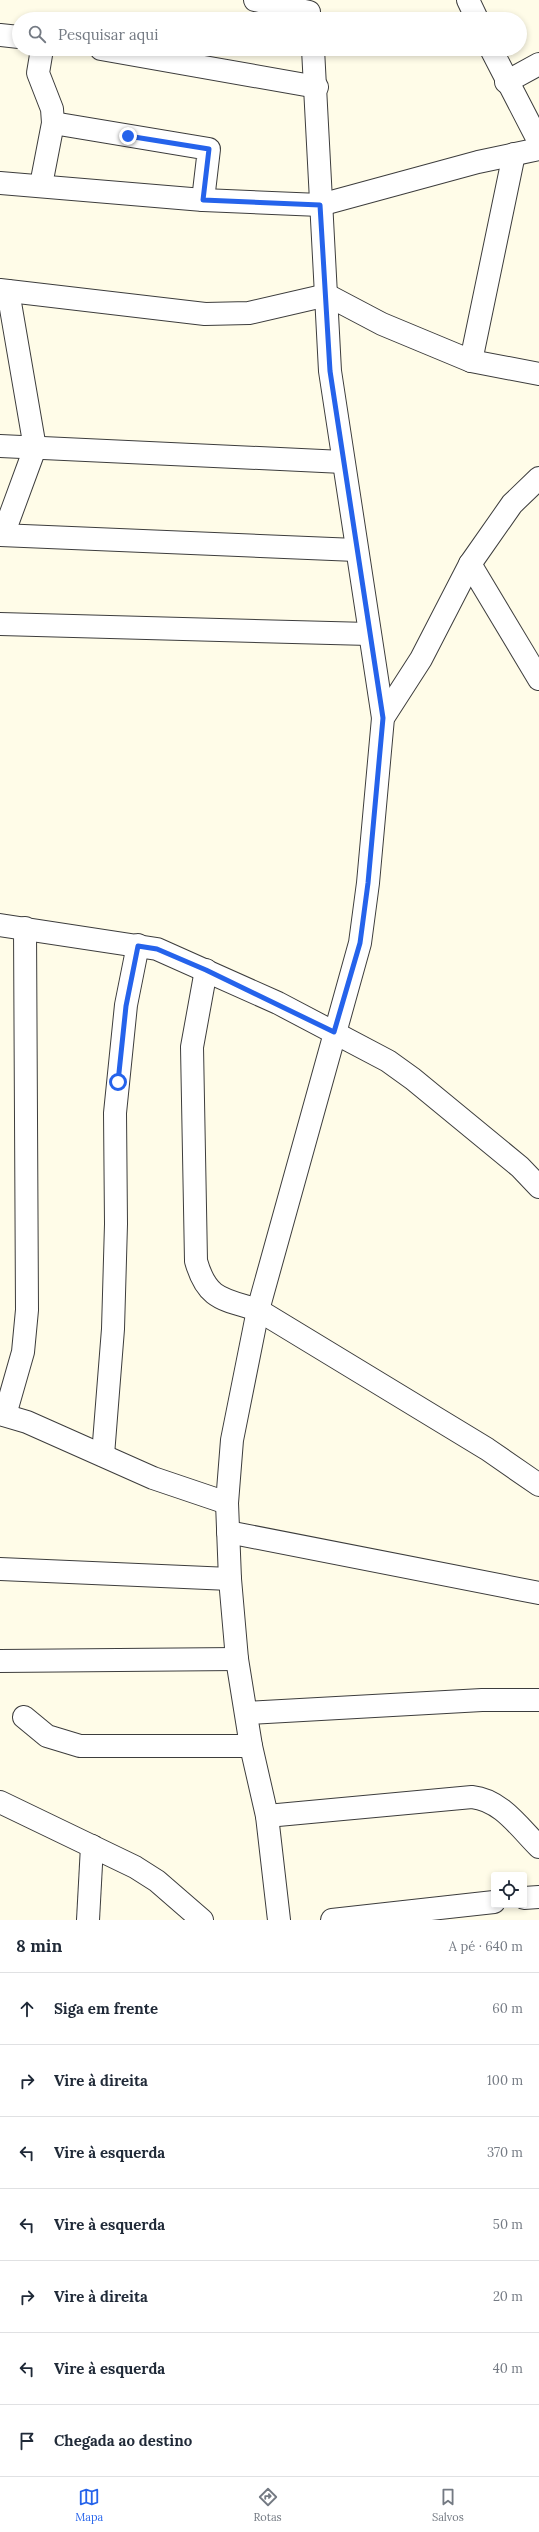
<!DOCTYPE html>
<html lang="pt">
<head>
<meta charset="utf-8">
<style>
  body { margin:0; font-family:Lora,serif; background:#f2f2f3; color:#1f2937 }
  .controls { position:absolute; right:12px; bottom:12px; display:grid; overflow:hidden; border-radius:4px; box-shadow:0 2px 6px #0003 }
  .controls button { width:36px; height:36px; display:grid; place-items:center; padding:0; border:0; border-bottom:1px solid #e0e1e3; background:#fff; color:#1f2937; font:20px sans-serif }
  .stop { position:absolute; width:12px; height:12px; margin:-9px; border:3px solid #2563eb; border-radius:50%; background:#fff }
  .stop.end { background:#2563eb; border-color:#fff; box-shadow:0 1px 4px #0008 }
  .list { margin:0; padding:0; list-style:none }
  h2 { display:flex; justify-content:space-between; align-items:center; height:52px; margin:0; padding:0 16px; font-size:17px }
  h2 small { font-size:13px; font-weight:400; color:#747a83 }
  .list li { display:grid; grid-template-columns:26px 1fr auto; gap:12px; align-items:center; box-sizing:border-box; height:72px; padding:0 16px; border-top:1px solid #e0e1e3 }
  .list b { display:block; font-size:15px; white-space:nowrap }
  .list em { font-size:13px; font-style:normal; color:#747a83 }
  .icon { flex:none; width:22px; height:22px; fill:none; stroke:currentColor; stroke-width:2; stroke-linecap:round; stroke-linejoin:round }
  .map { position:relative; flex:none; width:539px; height:1920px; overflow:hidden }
  .search { position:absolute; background:#fff; box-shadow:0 2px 6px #0003; left:12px; right:12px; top:12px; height:44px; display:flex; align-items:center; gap:10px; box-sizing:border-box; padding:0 14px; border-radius:22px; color:#747a83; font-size:15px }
  .sheet { height:556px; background:#fff }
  nav { display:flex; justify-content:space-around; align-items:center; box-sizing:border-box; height:56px; border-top:1px solid #e0e1e3; background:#fff; font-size:11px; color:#747a83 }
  nav a { display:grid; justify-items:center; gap:2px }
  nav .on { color:#2563eb }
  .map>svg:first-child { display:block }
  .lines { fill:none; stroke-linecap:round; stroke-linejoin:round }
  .minor-casing { stroke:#3d3d3d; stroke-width:24 }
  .minor { stroke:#fff; stroke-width:22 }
  .route { stroke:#2563eb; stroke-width:5 }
</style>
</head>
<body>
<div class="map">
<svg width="539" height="1920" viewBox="0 0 539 1920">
  <rect width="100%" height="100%" fill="#fffce8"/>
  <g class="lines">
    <!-- minor casing -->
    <g class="minor-casing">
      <g id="minor">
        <path d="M255 0 309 12"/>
        <path d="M468 0 477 19"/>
        <path d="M0 35 19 37"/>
        <path d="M101 49 317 87"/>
        <path d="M313 49 330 371 383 718"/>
        <path d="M491 49 539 142"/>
        <path d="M506 82 539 64"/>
        <path d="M53 123 209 149 203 200"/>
        <path d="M0 183 203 200 320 205 478 162 539 149"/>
        <path d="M41 185 53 123 52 109 38 73 42 49"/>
        <path d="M0 290 205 314 249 313 327 295 382 324 471 361 539 374"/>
        <path d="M471 361 514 154"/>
        <path d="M0 446 343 462"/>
        <path d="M0 535 356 550"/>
        <path d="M3 535 35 448 8 291"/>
        <path d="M470 564 539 679"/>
        <path d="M0 624 369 634"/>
        <path d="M0 925 157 949 278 1003 388 1061 413 1079 520 1167 539 1187"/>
        <path d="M206 970 192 1047 196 1261C207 1300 223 1299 258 1310L487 1449 539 1485"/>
        <path d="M0 1414 27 1422 153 1478 227 1503"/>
        <path d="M5 1415 23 1352 27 1310 25 928"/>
        <path d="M103 1455 113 1329 116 1224 115 1113 126 1005 138 945"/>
        <path d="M228 1532 539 1593"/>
        <path d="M0 1569 230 1579"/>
        <path d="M0 1661 237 1659"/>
        <path d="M247 1713 482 1700H539"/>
        <path d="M24 1717 47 1736 80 1746H251"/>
        <path d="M0 1802 135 1867 157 1881 202 1920"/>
        <path d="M267 1816 472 1797C501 1800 519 1827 539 1847"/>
        <path d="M524 1898 539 1897"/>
        <path d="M88 1920 92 1846"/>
        <path d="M279 1920 267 1816 251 1746 237 1659 230 1579 227 1503 232 1440 258 1310 360 943 368 883 383 718 421 659 470 564 512 504 539 478"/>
        <path d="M332 1920 494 1902"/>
      </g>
    </g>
    <!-- minor -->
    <use href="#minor" class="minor"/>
  </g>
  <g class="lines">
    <!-- route -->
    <path class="route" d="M118 1082 126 1006 138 946 157 949 206 970 334 1032 360 943 368 883 383 718 330 371 320 205 203 200 209 149 128 136"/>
  </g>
</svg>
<div class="controls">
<button><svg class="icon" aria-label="locate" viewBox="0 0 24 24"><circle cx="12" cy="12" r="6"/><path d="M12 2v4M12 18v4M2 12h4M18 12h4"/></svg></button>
</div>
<div class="stop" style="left:118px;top:1082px"></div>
<div class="stop end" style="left:128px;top:136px"></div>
<div class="search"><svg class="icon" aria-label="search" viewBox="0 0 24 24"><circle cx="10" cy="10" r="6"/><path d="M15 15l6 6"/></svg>Pesquisar aqui</div>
</div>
<section class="sheet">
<h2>8 min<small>A pé · 640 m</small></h2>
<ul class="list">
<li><svg class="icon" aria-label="ahead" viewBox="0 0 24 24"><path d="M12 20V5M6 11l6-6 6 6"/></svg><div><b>Siga em frente</b></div><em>60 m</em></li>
<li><svg class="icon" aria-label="right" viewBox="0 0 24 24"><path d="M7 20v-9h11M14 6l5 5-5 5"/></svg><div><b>Vire à direita</b></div><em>100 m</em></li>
<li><svg class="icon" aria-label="left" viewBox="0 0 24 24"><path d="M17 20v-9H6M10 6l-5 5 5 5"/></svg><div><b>Vire à esquerda</b></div><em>370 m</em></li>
<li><svg class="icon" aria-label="left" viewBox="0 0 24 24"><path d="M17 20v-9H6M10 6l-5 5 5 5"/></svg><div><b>Vire à esquerda</b></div><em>50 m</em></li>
<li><svg class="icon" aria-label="right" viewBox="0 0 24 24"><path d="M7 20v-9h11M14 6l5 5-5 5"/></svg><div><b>Vire à direita</b></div><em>20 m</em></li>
<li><svg class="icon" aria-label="left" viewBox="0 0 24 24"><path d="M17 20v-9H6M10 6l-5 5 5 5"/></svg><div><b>Vire à esquerda</b></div><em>40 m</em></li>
<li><svg class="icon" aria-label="arrive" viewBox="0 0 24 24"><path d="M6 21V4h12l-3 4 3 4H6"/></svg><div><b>Chegada ao destino</b></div></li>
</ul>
</section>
<nav>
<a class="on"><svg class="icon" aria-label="map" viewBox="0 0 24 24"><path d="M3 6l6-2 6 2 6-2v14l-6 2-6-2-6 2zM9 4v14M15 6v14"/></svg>Mapa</a>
<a><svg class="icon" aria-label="directions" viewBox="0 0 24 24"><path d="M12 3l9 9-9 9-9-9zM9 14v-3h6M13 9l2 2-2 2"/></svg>Rotas</a>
<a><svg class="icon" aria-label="saved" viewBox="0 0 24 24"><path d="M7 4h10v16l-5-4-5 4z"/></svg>Salvos</a>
</nav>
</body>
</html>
